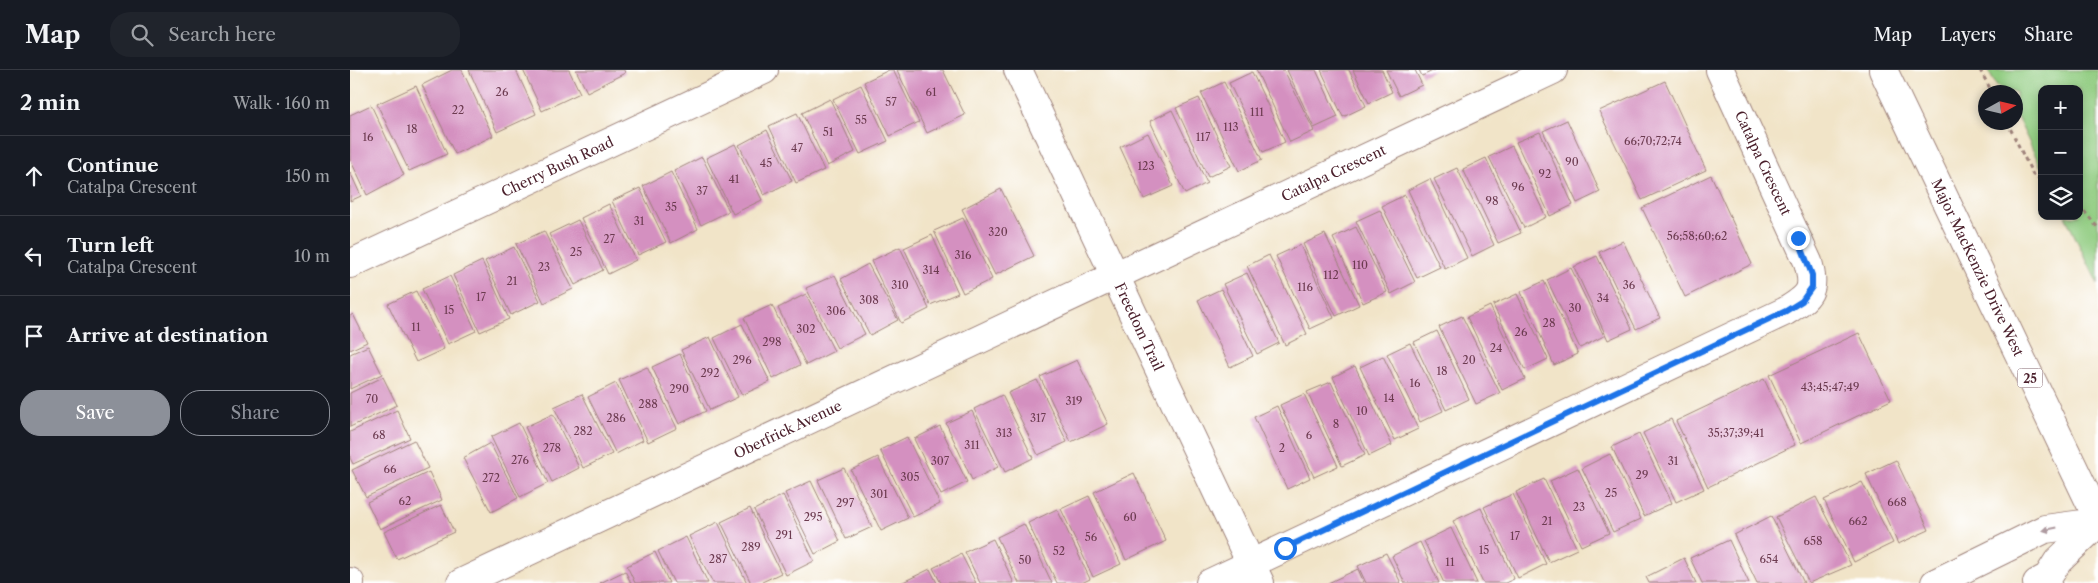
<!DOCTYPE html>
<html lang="en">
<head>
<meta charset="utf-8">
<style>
  body { margin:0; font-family:"Libre Caslon Text",serif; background:#20242c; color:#f1f3f6 }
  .controls { position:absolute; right:15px; top:15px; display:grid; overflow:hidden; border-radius:10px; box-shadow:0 2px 8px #0003 }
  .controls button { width:45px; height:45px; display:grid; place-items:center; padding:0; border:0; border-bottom:1px solid #363941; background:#171b24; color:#f1f3f6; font:25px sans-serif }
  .compass { position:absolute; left:1628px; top:15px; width:45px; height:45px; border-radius:50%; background:#171b24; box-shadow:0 2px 8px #0003; rotate:82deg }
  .stop { position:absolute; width:15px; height:15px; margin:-11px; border:4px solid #1a73e8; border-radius:50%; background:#fff }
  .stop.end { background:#1a73e8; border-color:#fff; box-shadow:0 1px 5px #0008 }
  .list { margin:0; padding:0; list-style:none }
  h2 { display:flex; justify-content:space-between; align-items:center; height:65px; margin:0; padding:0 20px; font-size:21px }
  h2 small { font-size:16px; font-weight:400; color:#9ea1a6 }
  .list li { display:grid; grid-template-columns:32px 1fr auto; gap:15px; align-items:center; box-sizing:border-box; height:80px; padding:0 20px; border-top:1px solid #363941 }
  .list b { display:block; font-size:19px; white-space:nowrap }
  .list p { margin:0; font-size:16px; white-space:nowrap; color:#9ea1a6 }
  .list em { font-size:16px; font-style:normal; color:#9ea1a6 }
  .actions { display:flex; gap:10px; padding:15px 20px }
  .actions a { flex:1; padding:11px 0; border:1px solid #8c9099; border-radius:20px; text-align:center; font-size:18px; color:#8c9099 }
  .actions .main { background:#8c9099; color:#fff }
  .icon { flex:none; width:28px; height:28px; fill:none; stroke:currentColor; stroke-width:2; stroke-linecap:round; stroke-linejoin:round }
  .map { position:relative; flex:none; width:1748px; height:513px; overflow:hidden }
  header { display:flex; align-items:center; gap:30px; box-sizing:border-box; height:70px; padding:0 25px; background:#171b24; border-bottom:1px solid #363941 }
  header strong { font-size:24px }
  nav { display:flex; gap:28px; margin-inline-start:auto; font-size:18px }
  .search { width:350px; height:45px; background:#20242c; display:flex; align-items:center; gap:12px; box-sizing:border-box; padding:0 18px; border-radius:20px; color:#9ea1a6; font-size:19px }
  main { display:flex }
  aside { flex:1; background:#171b24 }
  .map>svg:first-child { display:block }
  .green { fill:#91cc81; stroke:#6e7656 }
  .building { fill:#d490c0 }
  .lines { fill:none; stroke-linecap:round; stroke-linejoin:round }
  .street-casing { stroke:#9e827a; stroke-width:30 }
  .secondary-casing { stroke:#9e827a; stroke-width:30 }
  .primary-casing { stroke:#9e827a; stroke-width:30 }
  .path { stroke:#9e827a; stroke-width:3; stroke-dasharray:4 4; stroke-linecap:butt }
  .street { stroke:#fff; stroke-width:28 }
  .secondary { stroke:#fff; stroke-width:28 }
  .primary { stroke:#fff; stroke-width:28 }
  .oneway { fill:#ae9aa0 }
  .route { stroke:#1a73e8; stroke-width:6 }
  .labels { text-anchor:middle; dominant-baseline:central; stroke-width:4; stroke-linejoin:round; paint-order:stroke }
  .number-label { font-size:11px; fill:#6c3b50 }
  .shield { fill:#fff; stroke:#80626b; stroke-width:1 }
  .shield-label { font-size:12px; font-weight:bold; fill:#4a1f2b }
  .street-label { font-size:14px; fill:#4a1f2b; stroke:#fff }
</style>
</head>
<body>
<header>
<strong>Map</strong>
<div class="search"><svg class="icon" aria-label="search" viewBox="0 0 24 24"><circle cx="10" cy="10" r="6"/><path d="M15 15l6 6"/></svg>Search here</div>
<nav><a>Map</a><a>Layers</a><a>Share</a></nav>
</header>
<main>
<aside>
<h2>2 min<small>Walk · 160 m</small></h2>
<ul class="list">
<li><svg class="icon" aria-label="ahead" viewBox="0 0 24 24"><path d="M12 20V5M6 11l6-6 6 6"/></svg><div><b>Continue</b><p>Catalpa Crescent</p></div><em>150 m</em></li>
<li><svg class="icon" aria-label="left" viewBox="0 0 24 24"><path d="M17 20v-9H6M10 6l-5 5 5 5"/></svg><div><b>Turn left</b><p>Catalpa Crescent</p></div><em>10 m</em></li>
<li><svg class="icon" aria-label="arrive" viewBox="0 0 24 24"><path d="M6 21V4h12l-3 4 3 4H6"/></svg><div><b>Arrive at destination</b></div></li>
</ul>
<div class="actions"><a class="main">Save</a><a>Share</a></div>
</aside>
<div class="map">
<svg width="1748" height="513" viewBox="0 0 1748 513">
  <rect width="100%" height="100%" fill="#fff"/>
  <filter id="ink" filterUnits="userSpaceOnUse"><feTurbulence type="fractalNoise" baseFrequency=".02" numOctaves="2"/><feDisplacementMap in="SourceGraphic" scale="10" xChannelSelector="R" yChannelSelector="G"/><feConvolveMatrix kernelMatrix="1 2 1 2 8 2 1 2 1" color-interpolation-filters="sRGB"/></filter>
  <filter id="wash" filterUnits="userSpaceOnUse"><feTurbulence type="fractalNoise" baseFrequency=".0096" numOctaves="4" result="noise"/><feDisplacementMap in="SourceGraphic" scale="20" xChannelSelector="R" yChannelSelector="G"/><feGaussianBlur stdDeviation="1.12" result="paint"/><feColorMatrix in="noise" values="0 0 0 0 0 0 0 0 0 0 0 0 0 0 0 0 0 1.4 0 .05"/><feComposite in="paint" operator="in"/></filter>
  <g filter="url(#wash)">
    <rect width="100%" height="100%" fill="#f1e4c8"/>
    <!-- green -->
    <path class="green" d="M1638 0H1748V214L1715 146H1729V19H1692V99L1666 45V22C1649 22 1645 15 1638 0Z"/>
    <g id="blocks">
      <!-- building -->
      <g class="building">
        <path d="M102 0H112L143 66 105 84 72 15Z"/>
        <path d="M119 0H166L186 44 147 62Z"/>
        <path d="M173 0H219L230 23 192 41Z"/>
        <path d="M226 0H274L275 3 237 22Z"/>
        <path d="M539 0H543L569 52 540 66 514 12Z"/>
        <path d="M547 0H593L615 45 577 63Z"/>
        <path d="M906 0H934L964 61 940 72Z"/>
        <path d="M937 0H966L988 47 964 58Z"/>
        <path d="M971 0H999L1016 36 993 47Z"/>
        <path d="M1003 0H1032L1042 22 1019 33Z"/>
        <path d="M1036 0H1065L1072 15 1049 26Z"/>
        <path d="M1069 0H1085L1072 6Z"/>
        <path d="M902 2 935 72 913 82 879 13Z"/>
        <path d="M1315 11 1356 100 1292 130 1249 41Z"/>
        <path d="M874 12 912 90 889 101 851 23Z"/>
        <path d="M511 15 538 71 510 84 483 29Z"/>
        <path d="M66 16 97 84 59 101 27 34Z"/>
        <path d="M849 28 881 96 858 107 826 38Z"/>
        <path d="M480 29 505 82 477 96 452 43Z"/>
        <path d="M21 35 54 105 17 125 0 89V45Z"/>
        <path d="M822 40 857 113 835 124 800 51Z"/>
        <path d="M447 43 474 100 446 113 419 56Z"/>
        <path d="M1217 50 1250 122 1227 133 1193 61Z"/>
        <path d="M417 60 442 111 414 125 389 75Z"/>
        <path d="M1190 62 1223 135 1200 146 1166 72Z"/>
        <path d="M798 63 823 116 794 129 770 77Z"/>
        <path d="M385 74 412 130 383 144 356 88Z"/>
        <path d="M1162 76 1196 147 1174 158 1139 87Z"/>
        <path d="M352 87 379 141 351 155 324 101Z"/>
        <path d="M1136 88 1171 163 1148 173 1113 99Z"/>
        <path d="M1107 98 1144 175 1122 186 1084 109Z"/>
        <path d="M0 102 11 126 0 131Z"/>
        <path d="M321 102 348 159 321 173 293 116Z"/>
        <path d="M1361 105 1402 194 1335 227 1292 138Z"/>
        <path d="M1080 109 1117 188 1095 199 1058 120Z"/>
        <path d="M290 118 316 172 288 185 262 131Z"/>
        <path d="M651 119 684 186 645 205 612 139Z"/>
        <path d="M1055 125 1090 197 1067 208 1032 136Z"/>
        <path d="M259 134 286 190 258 204 231 148Z"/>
        <path d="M1030 140 1065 212 1041 224 1006 151Z"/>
        <path d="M613 148 642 209 613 223 584 161Z"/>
        <path d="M228 150 253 200 225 215 199 164Z"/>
        <path d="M1006 157 1037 222 1013 233 983 168Z"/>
        <path d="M194 161 223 219 194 233 166 174Z"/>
        <path d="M975 164 1009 235 986 246 953 174Z"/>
        <path d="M582 165 608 223 580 235 554 178Z"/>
        <path d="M1273 171 1310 248 1286 259 1249 182Z"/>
        <path d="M950 175 984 248 960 259 926 186Z"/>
        <path d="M164 177 190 231 161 245 135 191Z"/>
        <path d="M550 177 579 239 551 253 521 191Z"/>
        <path d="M919 185 957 264 935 275 897 196Z"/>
        <path d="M1247 186 1282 259 1258 270 1224 197Z"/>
        <path d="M132 191 159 249 130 262 103 205Z"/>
        <path d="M518 194 548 250 520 265 491 209Z"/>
        <path d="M1221 198 1254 266 1230 278 1197 210Z"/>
        <path d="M897 203 929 273 907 284 873 214Z"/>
        <path d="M485 205 515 264 487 278 456 218Z"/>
        <path d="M100 206 126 261 98 274 72 219Z"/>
        <path d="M1194 211 1228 284 1204 295 1171 222Z"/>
        <path d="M871 219 903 286 880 297 848 230Z"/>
        <path d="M66 221 94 279 66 292 38 234Z"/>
        <path d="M456 224 484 281 456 295 428 238Z"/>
        <path d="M1167 224 1198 289 1175 300 1143 235Z"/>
        <path d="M422 235 450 295 423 309 394 248Z"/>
        <path d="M1140 236 1175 309 1152 320 1117 247Z"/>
        <path d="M3 244 17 272 0 280V246Z"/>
        <path d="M1112 246 1150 323 1126 334 1089 257Z"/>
        <path d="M392 254 420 312 392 325 364 268Z"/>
        <path d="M1087 261 1119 329 1096 340 1064 272Z"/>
        <path d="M1509 263 1541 330 1451 373 1419 305Z"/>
        <path d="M360 267 388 327 360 340 331 280Z"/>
        <path d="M1060 273 1093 341 1070 352 1037 284Z"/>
        <path d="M18 276 32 304 0 319V284Z"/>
        <path d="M330 284 356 341 329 354 302 297Z"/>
        <path d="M1033 286 1068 359 1045 370 1010 297Z"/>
        <path d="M727 290 758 354 721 372 690 307Z"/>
        <path d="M1005 296 1042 375 1019 386 983 307Z"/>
        <path d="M297 297 327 358 298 372 269 310Z"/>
        <path d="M33 307 47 335 0 357V323Z"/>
        <path d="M1414 309 1445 375 1358 417 1326 351Z"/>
        <path d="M687 310 717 372 688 385 658 323Z"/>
        <path d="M981 312 1015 385 992 396 957 322Z"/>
        <path d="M266 313 293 370 266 384 238 327Z"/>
        <path d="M232 324 262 384 233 398 204 337Z"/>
        <path d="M954 324 988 396 964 407 930 335Z"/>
        <path d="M652 325 683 388 655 402 624 339Z"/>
        <path d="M927 336 960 408 937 419 904 347Z"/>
        <path d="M47 340 60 368 3 394 0 388V362Z"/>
        <path d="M622 341 648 397 622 410 596 353Z"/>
        <path d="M203 344 229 398 202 412 175 357Z"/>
        <path d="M1321 349 1354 419 1326 432 1293 363Z"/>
        <path d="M169 353 198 413 170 427 141 367Z"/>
        <path d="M590 356 617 412 591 425 564 369Z"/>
        <path d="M1289 364 1322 433 1294 446 1262 377Z"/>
        <path d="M557 367 590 434 563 447 530 380Z"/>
        <path d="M64 370 78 398 16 427 2 400Z"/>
        <path d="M140 373 168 428 141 442 113 388Z"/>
        <path d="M1260 384 1291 449 1263 462 1232 398Z"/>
        <path d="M528 387 558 448 531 461 501 400Z"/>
        <path d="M1546 390 1579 460 1548 474 1516 404Z"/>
        <path d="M494 398 522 457 496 469 468 410Z"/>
        <path d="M1228 398 1259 463 1231 476 1200 411Z"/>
        <path d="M79 402 92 430 30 459 17 432Z"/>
        <path d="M784 403 816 471 776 490 744 422Z"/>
        <path d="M1194 409 1227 479 1199 492 1166 422Z"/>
        <path d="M461 411 490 471 465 484 435 423Z"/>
        <path d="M1512 412 1543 473 1504 492 1474 430Z"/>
        <path d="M1163 424 1196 494 1168 508 1134 437Z"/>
        <path d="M433 425 464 491 436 505 404 440Z"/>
        <path d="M739 426 771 494 743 507 711 439Z"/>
        <path d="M1466 427 1501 495 1459 513 1426 447Z"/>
        <path d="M91 435 104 462 47 489 34 462Z"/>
        <path d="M400 438 431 503 410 513H401L371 452Z"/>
        <path d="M1131 438 1164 509 1155 513H1133L1103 451Z"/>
        <path d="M707 439 740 509 732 513H707L678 453Z"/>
        <path d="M1421 446 1454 513H1407L1384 465Z"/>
        <path d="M368 452 397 513H363L339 466Z"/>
        <path d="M674 454 702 513H669L647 467Z"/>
        <path d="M1101 458 1127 513H1094L1074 471Z"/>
        <path d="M336 467 358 513H324L308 481Z"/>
        <path d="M643 469 664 513H630L615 482Z"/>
        <path d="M1379 470 1399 513H1352L1340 488Z"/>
        <path d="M1070 472 1089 513H1055L1042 486Z"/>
        <path d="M305 482 319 513H285L277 496Z"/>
        <path d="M1036 483 1051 513H1016L1008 496Z"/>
        <path d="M611 484 626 513H591L583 498Z"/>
        <path d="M1334 488 1346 513H1299L1296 507Z"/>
        <path d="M580 499 587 513H551Z"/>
        <path d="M1008 499 1014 513H978Z"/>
        <path d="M275 501 281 513H250Z"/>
      </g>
    </g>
  </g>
  <g filter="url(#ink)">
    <use href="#blocks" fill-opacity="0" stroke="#9e827a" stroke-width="1"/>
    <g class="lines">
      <!-- street casing -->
      <g class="street-casing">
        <g id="street">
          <path id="s1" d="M0 194 414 0"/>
          <path d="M0 512V513"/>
          <path id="s2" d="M111 513 1203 0"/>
          <path d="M860 513 1436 241C1460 226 1466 221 1458 192L1370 0"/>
          <path d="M1585 513 1695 459 1748 452"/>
          <path d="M1687 513 1698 507 1708 491 1748 453"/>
        </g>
      </g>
      <!-- secondary casing -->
      <g class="secondary-casing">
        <g id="secondary">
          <path id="s3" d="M668 0 910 513"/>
        </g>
      </g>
      <!-- primary casing -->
      <g class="primary-casing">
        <g id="primary">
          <path id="s4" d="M1533 0 1748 449"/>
        </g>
      </g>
      <!-- path -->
      <g class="path">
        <path d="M1630 0 1642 22"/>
        <path d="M1657 52 1683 105 1692 110"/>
        <path d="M1729 135 1748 158"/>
      </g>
      <!-- street -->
      <use href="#street" class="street"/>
      <!-- secondary -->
      <use href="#secondary" class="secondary"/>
      <!-- primary -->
      <use href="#primary" class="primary"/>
    </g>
    <!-- one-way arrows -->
    <defs><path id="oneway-solid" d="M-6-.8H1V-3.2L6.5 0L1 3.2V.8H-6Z" transform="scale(1.25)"/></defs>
    <use class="oneway" href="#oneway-solid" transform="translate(1700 459) rotate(168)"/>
  </g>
  <g class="lines" filter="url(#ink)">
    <!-- route -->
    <path class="route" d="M935 478 1436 241 1452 231 1462 217V205L1448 168"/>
  </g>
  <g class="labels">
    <!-- number labels -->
    <g class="number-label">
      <text x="152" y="22">26</text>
      <text x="581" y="22">61</text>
      <text x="541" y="32">57</text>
      <text x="108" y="40">22</text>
      <text x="907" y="42">111</text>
      <text x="511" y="50">55</text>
      <text x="881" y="57">113</text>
      <text x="62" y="59">18</text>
      <text x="478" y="62">51</text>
      <text x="18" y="67">16</text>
      <text x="853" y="67">117</text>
      <text x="1303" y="71">66;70;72;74</text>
      <text x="447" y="78">47</text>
      <text x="1222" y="92">90</text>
      <text x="416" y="93">45</text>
      <text x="796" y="96">123</text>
      <text x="1195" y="104">92</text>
      <text x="384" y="109">41</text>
      <text x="1168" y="117">96</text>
      <text x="352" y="121">37</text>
      <text x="1142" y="131">98</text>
      <text x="321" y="137">35</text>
      <text x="289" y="151">31</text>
      <text x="648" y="162">320</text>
      <text x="1347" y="166">56;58;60;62</text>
      <text x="259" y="169">27</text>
      <text x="226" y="182">25</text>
      <text x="613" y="185">316</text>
      <text x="1010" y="195">110</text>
      <text x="194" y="197">23</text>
      <text x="581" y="200">314</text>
      <text x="981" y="205">112</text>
      <text x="162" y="211">21</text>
      <text x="550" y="215">310</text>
      <text x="1279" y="215">36</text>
      <text x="955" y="217">116</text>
      <text x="131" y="227">17</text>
      <text x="1253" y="228">34</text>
      <text x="519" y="230">308</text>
      <text x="1225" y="238">30</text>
      <text x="99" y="240">15</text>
      <text x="486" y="241">306</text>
      <text x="1199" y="253">28</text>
      <text x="66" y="257">11</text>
      <text x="456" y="259">302</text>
      <text x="1171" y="262">26</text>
      <text x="422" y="272">298</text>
      <text x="1146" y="278">24</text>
      <text x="392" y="290">296</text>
      <text x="1119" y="290">20</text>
      <text x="1092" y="301">18</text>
      <text x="360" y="303">292</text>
      <text x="1065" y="313">16</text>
      <text x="1480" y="317">43;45;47;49</text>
      <text x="329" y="319">290</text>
      <text x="1039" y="328">14</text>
      <text x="22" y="329">70</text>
      <text x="724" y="331">319</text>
      <text x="298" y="334">288</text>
      <text x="1012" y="341">10</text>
      <text x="266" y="348">286</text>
      <text x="688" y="348">317</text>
      <text x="986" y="354">8</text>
      <text x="233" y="361">282</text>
      <text x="654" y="363">313</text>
      <text x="1386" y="363">35;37;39;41</text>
      <text x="29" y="365">68</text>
      <text x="959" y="365">6</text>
      <text x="622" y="375">311</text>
      <text x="202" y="378">278</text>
      <text x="932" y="378">2</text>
      <text x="170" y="390">276</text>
      <text x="590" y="391">307</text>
      <text x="1323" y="391">31</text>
      <text x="40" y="399">66</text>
      <text x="1292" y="405">29</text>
      <text x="560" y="407">305</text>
      <text x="141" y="408">272</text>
      <text x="1261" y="423">25</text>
      <text x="529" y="424">301</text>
      <text x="55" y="431">62</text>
      <text x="1547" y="432">668</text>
      <text x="495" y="433">297</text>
      <text x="1229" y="437">23</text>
      <text x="463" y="447">295</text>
      <text x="780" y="447">60</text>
      <text x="1197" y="451">21</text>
      <text x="1508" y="451">662</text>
      <text x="434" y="465">291</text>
      <text x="1165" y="466">17</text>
      <text x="741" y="467">56</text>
      <text x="1463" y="471">658</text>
      <text x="401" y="477">289</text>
      <text x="1134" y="480">15</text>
      <text x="709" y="481">52</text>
      <text x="368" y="489">287</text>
      <text x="1419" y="489">654</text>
      <text x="675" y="490">50</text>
      <text x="1100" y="492">11</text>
    </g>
    <!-- shield labels -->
    <rect class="shield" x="1667.5" y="298.5" width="25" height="19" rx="4"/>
    <g class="shield-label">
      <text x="1680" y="308">25</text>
    </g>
    <!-- street labels -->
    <g class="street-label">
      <text transform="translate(1413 93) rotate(65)">Catalpa Crescent</text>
      <text stroke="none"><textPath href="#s1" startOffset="229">Cherry Bush Road</textPath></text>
      <text stroke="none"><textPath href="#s2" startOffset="964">Catalpa Crescent</textPath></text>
      <text stroke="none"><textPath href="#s4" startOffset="219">Major MacKenzie Drive West</textPath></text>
      <text stroke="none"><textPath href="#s3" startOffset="284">Freedom Trail</textPath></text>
      <text stroke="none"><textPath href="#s2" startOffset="361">Oberfrick Avenue</textPath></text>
    </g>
  </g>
</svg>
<div class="controls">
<button>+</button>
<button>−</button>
<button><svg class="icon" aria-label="layers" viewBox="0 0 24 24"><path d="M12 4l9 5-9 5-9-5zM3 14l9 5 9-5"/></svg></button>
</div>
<svg class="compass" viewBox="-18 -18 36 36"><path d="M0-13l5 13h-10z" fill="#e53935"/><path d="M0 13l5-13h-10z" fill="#9ea1a6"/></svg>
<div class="stop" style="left:935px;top:478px"></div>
<div class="stop end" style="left:1448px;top:168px"></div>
</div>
</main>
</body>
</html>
